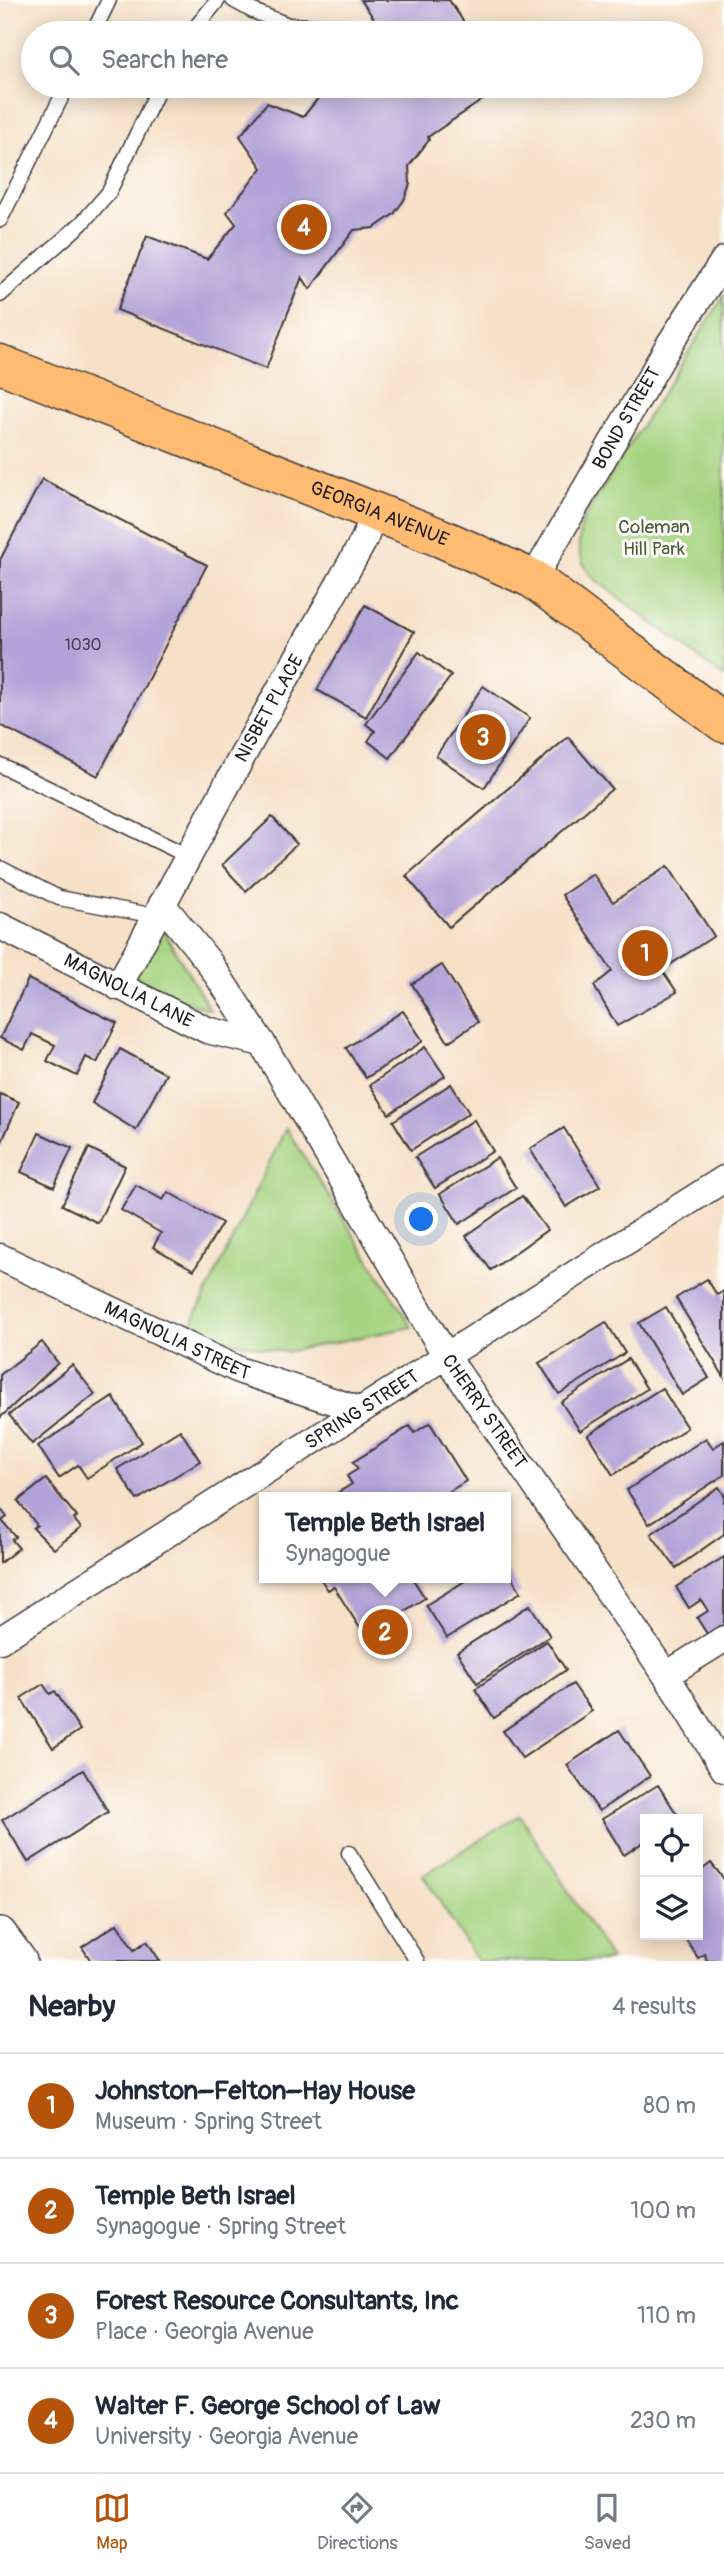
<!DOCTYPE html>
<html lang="en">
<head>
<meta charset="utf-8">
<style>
  body { margin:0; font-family:Pangolin,sans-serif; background:#f6f6f7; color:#1f2937 }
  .controls { position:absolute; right:21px; bottom:21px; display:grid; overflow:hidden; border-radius:0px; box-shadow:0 4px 18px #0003 }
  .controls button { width:63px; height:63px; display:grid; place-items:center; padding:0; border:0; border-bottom:2px solid #e0e1e3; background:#fff; color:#1f2937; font:35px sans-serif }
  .you { position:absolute; left:422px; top:1220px; width:24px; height:24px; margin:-18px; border:5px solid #fff; border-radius:50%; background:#1a73e8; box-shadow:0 0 0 10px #1a73e833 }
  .badge { display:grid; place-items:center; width:46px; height:46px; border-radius:50%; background:#b45309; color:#fff; font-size:23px; font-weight:700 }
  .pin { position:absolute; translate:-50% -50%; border:4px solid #fff; box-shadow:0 2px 7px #0006 }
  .popup { position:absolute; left:259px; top:1492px; width:252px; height:91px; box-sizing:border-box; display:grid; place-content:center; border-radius:0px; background:#fff; filter:drop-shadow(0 2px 5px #0005); font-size:23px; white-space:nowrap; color:#747a83 }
  .popup b { font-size:26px; color:#1f2937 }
  .popup::after { content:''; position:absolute; left:50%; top:100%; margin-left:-14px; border:14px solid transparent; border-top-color:#fff }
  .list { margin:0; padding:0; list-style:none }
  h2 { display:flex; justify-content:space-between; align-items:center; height:91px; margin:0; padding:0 28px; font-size:30px }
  h2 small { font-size:23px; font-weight:400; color:#747a83 }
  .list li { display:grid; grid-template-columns:46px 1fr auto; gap:21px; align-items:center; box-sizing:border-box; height:105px; padding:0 28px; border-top:2px solid #e0e1e3 }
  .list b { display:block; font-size:26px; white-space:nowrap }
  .list p { margin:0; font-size:23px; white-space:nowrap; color:#747a83 }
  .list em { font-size:23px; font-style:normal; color:#747a83 }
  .icon { flex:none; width:38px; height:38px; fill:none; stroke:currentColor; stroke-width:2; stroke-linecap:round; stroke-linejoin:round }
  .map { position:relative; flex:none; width:724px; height:1961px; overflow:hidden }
  .search { position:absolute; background:#fff; box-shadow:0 4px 18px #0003; left:21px; right:21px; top:21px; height:77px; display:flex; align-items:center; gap:18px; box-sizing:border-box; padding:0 24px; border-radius:38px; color:#747a83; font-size:26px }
  .sheet { height:511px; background:#fff }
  nav { display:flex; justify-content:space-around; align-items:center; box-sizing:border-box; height:98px; border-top:2px solid #e0e1e3; background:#fff; font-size:19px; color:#747a83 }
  nav a { display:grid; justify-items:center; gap:4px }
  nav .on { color:#b45309 }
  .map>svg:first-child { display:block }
  .green { fill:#a6d381; stroke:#61784e; stroke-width:2 }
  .building { fill:#b3a3d8 }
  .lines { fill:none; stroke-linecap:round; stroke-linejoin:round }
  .service-casing { stroke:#3d3936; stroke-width:17 }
  .minor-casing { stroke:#3d3936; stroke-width:29 }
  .tertiary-casing { stroke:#3d3936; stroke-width:36 }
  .primary-casing { stroke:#3d3936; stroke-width:41 }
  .service { stroke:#fff; stroke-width:14 }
  .minor { stroke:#fff; stroke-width:26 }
  .tertiary { stroke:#fff; stroke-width:33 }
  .primary { stroke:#ffbb71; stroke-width:38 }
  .labels { text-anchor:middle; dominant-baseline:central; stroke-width:6; stroke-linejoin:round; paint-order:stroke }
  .number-label { font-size:16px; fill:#423e4b }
  .street-label { font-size:19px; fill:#1c1c1c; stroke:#fdfcf7 }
  .park-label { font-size:19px; fill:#4c5c3f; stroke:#fdfcf7 }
</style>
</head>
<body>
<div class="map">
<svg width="724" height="1961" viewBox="0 0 724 1961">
  <rect width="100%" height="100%" fill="#fdfcf7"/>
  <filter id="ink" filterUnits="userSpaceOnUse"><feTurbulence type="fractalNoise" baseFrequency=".0143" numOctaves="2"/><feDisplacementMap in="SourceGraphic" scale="14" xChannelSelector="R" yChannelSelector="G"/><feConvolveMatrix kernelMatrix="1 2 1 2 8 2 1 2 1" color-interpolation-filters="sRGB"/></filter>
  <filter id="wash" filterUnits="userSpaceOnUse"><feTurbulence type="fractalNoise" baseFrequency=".00686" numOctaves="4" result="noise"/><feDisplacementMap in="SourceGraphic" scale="28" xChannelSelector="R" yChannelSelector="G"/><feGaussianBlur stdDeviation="1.57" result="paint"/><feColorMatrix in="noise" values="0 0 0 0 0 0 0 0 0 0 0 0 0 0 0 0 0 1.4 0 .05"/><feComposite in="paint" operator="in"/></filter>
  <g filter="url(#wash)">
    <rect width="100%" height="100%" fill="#f6e0c7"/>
    <!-- green -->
    <g class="green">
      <path d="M724 296V677L593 578C575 555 577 545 583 519Z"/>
      <path d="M158 921 210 1010 126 982Z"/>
      <path d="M286 1128 412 1327 286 1352 187 1333Z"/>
      <path d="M520 1815 611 1959 608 1961H477L423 1875Z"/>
    </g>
    <g id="blocks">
      <!-- building -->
      <g class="building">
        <path d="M361 0H449L471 33H384Z"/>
        <path d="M328 86H503L428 137 429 140 409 166 410 184 404 200 394 214 374 228 354 230 310 289 302 277 266 369 117 310 147 236 207 259 236 224 227 212 262 168 240 136 267 103 303 117Z"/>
        <path d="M42 479 207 565 98 776 0 725V560Z"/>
        <path d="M365 605 414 632 366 717 317 690Z"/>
        <path d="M419 652 451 676 390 758 368 741 375 731 366 724Z"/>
        <path d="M483 686 530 718 484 788 436 756Z"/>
        <path d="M568 737 612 789 449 927 406 876Z"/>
        <path d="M272 817 297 844 246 891 222 865Z"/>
        <path d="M668 866 714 936 662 970 677 992 617 1026 594 986 612 971 562 895 593 874 613 902Z"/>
        <path d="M442 965 478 1022 448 1042 412 984Z"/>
        <path d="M28 979 117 1023 97 1063 86 1057 77 1076 47 1061 55 1045 32 1034 24 1050 0 1038Z"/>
        <path d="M403 1011 423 1041 366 1078 346 1048Z"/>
        <path d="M425 1047 445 1076 389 1114 370 1085Z"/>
        <path d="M120 1049 166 1074 136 1130 92 1103Z"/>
        <path d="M451 1084 469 1113 411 1150 393 1121Z"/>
        <path d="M0 1094 19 1102 0 1146Z"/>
        <path d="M474 1120 493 1151 435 1188 415 1157Z"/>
        <path d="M564 1128 600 1186 566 1207 530 1149Z"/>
        <path d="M39 1133 72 1148 54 1187 21 1172Z"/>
        <path d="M89 1148 125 1166 98 1223 62 1205Z"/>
        <path d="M497 1158 516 1188 459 1224 440 1194Z"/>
        <path d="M136 1185 163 1200 168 1192 222 1223 194 1270 153 1247 161 1233 121 1210Z"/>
        <path d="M522 1196 547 1230 491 1270 466 1236Z"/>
        <path d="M707 1279 717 1295 724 1291V1377L676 1298Z"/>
        <path d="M666 1307 709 1378 682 1395 639 1323Z"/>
        <path d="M606 1322 625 1353 559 1394 539 1363Z"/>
        <path d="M42 1342 58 1363 0 1418V1375Z"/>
        <path d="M628 1359 647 1389 580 1431 561 1402Z"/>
        <path d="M72 1365 95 1394 32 1444 9 1415Z"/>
        <path d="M662 1388 687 1428 613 1475 588 1435Z"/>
        <path d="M113 1397 142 1442 87 1478 78 1465 59 1478 38 1446Z"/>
        <path d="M430 1423 466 1481 450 1491 453 1497H331L352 1484 347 1476 358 1469 353 1462 410 1426 414 1433Z"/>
        <path d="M180 1430 200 1461 137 1500 117 1469Z"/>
        <path d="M706 1438 713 1448 724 1441V1475L649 1524 627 1490Z"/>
        <path d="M46 1479 77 1517 74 1519 81 1528 54 1549 33 1528 37 1525 18 1501Z"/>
        <path d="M719 1487 724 1495V1534L676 1568 651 1534Z"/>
        <path d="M0 1508 7 1517 2 1521 16 1537 12 1540 19 1548 0 1563Z"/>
        <path d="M724 1557V1632L711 1640 697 1618 708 1611 701 1600 689 1608 676 1587Z"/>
        <path d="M506 1568 521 1592 447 1638 426 1605 470 1578H506Z"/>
        <path d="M320 1578H412L425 1598 365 1636 334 1587 328 1590Z"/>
        <path d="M530 1605 550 1636 477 1683 457 1652Z"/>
        <path d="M547 1641 566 1670 494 1718 475 1689Z"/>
        <path d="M43 1684 50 1694 55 1691 80 1730 53 1748 21 1698Z"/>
        <path d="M573 1684 592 1711 522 1758 503 1731Z"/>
        <path d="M619 1730 650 1776 599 1811 567 1765Z"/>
        <path d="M83 1770 108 1812 28 1862 2 1820Z"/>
        <path d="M658 1785 680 1819H645V1841L624 1855 602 1819Z"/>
        <path d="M698 1861 703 1869 711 1863 724 1879V1961H707L705 1954 698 1958 683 1935H698Z"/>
        <path d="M117 1924 134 1950 147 1941 160 1961H91L82 1947Z"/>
      </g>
    </g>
  </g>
  <g filter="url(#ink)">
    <use href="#blocks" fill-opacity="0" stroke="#3d3936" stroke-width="2"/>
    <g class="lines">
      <!-- service casing -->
      <g class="service-casing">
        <g id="service">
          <path d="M233 0 253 11 288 25 359 28"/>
          <path d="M93 33 109 0"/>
          <path d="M191 33 218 0"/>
          <path d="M0 220 67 86"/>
          <path d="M0 295 82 223 109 192 160 86"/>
          <path d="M0 765 188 856"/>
          <path d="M0 868 59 898 156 916"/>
          <path d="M349 1853 417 1961"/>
        </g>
      </g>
      <!-- minor casing -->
      <g class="minor-casing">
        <g id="minor">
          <path id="s1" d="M533 579 669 345 724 260"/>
          <path id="s2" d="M162 904 208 961 262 1043 446 1356 666 1675 724 1769"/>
          <path id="s3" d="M0 926 207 1030 262 1043"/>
          <path id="s4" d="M118 987 250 742 364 540 375 512"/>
          <path id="s5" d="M0 1257 241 1371 360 1410"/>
          <path id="s6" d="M0 1640 724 1179"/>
          <path d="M666 1675 724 1639"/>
        </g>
      </g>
      <!-- tertiary casing -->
      <g class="tertiary-casing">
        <path id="tertiary" d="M0 1934 20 1961"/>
      </g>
      <!-- primary casing -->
      <g class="primary-casing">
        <g id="primary">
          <path id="s7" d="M0 364 441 538 533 579 724 723"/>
        </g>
      </g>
      <!-- service -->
      <use href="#service" class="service"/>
      <!-- minor -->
      <use href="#minor" class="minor"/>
      <!-- tertiary -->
      <use href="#tertiary" class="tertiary"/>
      <!-- primary -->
      <use href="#primary" class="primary"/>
    </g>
  </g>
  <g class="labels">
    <!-- number labels -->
    <g class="number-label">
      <text x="83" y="645">1030</text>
    </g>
    <!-- street labels -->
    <g class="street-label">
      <text stroke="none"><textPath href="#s1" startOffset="186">BOND STREET</textPath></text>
      <text stroke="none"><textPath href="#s7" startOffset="408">GEORGIA AVENUE</textPath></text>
      <text stroke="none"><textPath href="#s4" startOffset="317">NISBET PLACE</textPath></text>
      <text stroke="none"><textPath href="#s3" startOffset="144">MAGNOLIA LANE</textPath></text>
      <text stroke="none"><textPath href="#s5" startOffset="196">MAGNOLIA STREET</textPath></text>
      <text stroke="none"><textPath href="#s6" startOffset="429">SPRING STREET</textPath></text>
      <text stroke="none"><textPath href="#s2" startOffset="602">CHERRY STREET</textPath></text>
    </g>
    <!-- park labels -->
    <g class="park-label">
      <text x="654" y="527">Coleman<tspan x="654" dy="22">Hill Park</tspan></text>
    </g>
  </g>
</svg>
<div class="controls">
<button><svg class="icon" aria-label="locate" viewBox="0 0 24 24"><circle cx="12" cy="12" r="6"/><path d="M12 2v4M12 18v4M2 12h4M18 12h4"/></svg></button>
<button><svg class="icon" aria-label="layers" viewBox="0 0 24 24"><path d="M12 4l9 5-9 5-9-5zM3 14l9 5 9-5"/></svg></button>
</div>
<div class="you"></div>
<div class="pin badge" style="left:645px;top:953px">1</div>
<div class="pin badge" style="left:385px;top:1632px">2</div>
<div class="popup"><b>Temple Beth Israel</b>Synagogue</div>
<div class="pin badge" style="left:483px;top:737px">3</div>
<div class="pin badge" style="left:304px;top:227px">4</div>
<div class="search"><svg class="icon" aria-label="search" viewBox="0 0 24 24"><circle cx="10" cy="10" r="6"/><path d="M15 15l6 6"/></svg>Search here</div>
</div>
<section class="sheet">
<h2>Nearby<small>4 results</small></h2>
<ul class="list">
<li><span class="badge">1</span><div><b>Johnston–Felton–Hay House</b><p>Museum · Spring Street</p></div><em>80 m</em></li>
<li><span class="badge">2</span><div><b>Temple Beth Israel</b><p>Synagogue · Spring Street</p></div><em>100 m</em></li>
<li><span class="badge">3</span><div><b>Forest Resource Consultants, Inc</b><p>Place · Georgia Avenue</p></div><em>110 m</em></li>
<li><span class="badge">4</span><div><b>Walter F. George School of Law</b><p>University · Georgia Avenue</p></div><em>230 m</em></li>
</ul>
</section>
<nav>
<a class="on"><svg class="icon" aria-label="map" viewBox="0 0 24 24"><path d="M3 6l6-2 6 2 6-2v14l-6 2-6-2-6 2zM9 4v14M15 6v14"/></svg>Map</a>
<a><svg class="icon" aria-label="directions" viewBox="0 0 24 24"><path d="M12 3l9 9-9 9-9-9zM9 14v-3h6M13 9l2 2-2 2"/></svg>Directions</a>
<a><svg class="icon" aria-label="saved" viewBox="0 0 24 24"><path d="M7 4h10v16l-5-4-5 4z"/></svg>Saved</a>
</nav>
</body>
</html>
